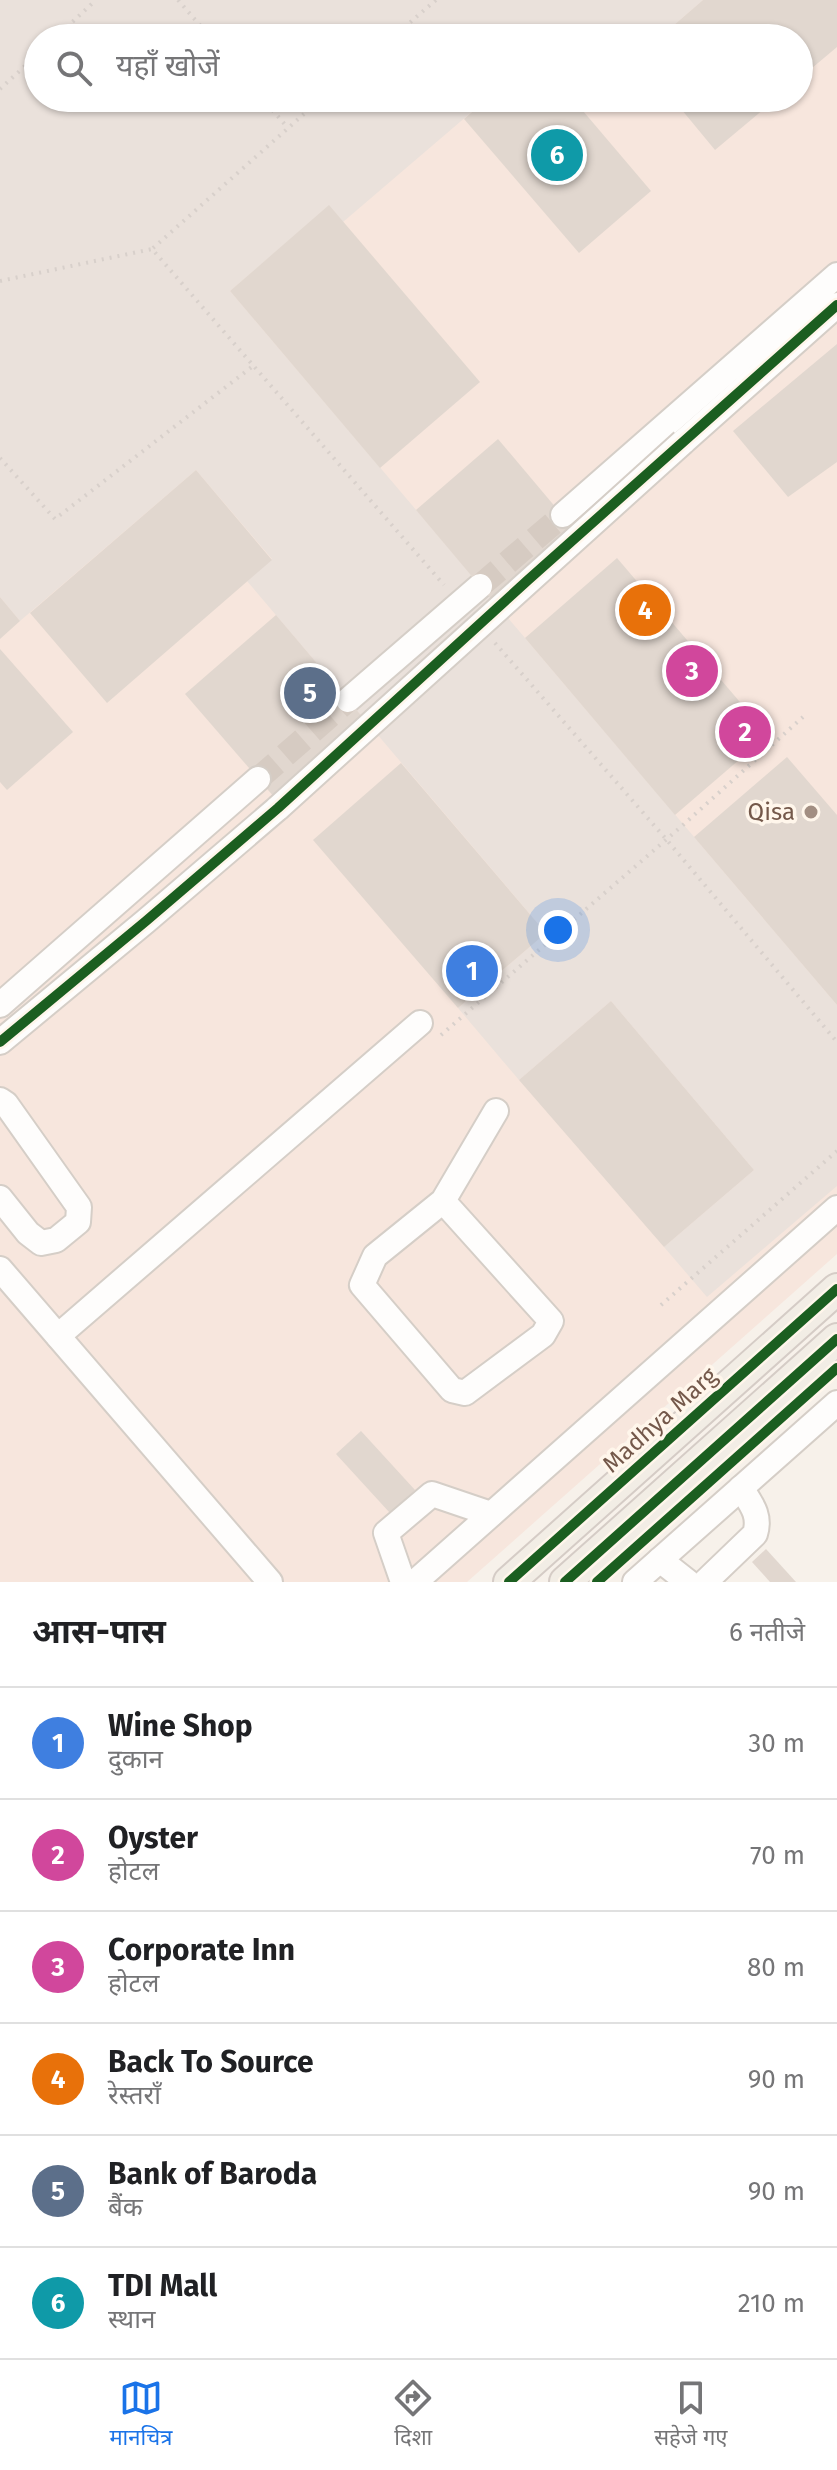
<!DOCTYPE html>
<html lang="hi">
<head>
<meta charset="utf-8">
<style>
  body { margin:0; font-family:"Fira Sans","Noto Sans Devanagari",sans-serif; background:#f6f6f6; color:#202124 }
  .you { position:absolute; left:558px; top:930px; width:28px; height:28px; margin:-20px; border:6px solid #fff; border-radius:50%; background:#1a73e8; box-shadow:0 0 0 12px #1a73e833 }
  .badge { display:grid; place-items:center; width:52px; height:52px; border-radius:50%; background:#1a73e8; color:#fff; font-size:26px; font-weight:700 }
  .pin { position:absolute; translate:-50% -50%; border:4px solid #fff; box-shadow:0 2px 8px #0006 }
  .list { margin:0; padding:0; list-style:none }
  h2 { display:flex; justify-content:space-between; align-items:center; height:104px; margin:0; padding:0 32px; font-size:34px }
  h2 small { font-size:26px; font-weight:400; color:#757577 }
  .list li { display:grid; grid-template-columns:52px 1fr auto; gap:24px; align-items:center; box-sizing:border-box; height:112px; padding:0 32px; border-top:2px solid #e0e0e0 }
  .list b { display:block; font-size:30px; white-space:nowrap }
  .list p { margin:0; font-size:26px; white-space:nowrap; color:#757577 }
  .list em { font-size:26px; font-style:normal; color:#757577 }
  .icon { flex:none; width:44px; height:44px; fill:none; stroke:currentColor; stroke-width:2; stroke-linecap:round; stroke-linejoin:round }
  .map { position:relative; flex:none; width:837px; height:1582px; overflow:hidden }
  .search { position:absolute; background:#fff; box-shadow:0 2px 6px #0004; left:24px; right:24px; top:24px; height:88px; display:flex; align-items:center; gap:20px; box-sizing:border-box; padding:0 28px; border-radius:44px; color:#757577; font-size:30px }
  .sheet { height:776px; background:#fff }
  nav { display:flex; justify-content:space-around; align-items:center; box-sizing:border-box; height:112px; border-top:2px solid #e0e0e0; background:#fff; font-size:22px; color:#757577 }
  nav a { display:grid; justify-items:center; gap:4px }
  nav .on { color:#1a73e8 }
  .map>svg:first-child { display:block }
  .commercial { fill:#f7e6dd; fill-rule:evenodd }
  .industrial { fill:#eae1db }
  .building { fill:#e1d7cf }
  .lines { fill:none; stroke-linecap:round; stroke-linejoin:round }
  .minor-tunnel { stroke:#d6cbc2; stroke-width:24; stroke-dasharray:24 12; stroke-linecap:butt }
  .minor-casing { stroke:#d5cec7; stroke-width:28 }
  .major-casing { stroke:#d5ccc6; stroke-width:34 }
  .path { stroke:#d8d0cb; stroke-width:4; stroke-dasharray:2 6; stroke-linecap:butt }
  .minor { stroke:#fefdfc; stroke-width:24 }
  .major { stroke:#f2ede5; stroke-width:30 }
  .minor-bridge-casing { stroke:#d5cec7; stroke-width:28; stroke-linecap:butt }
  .minor-bridge { stroke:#fefdfc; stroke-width:24 }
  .cycleway-casing { stroke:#fff6eb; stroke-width:15 }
  .cycleway { stroke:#1b5e20; stroke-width:10 }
  .poi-dot { fill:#a28e82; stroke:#fff6eb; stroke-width:3 }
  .labels { text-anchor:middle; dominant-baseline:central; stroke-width:7; stroke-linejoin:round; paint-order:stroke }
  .poi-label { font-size:24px; fill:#74584a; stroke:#fff6eb; text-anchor:end }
  .street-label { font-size:24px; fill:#74584a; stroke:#fff6eb }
</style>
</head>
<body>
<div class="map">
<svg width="837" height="1582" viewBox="0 0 837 1582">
  <rect width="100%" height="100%" fill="#f7f1ea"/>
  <!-- commercial -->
  <path class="commercial" d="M0 0H837V1254L467 1582H0ZM38 38H799V98H38Z"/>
  <!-- industrial -->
  <path class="industrial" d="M0 0H703L659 38H38V98H488L343 222 329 206 230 291 837 1005V1186L707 1297 664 1247 754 1170 611 1001 519 1080 458 1008 546 933 247 581 272 559 196 470 20 621 0 597Z"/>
  <!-- building -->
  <g class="building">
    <path d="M703 0H837V47L799 79V38H659Z"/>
    <path d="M488 98H572L651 191 579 253 464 119Z"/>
    <path d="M672 98H777L715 150Z"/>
    <path d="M329 205 480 382 380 468 230 291Z"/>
    <path d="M837 344V462L788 497 733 431Z"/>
    <path d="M498 439 584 541 502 612 416 510Z"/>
    <path d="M196 470 272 560 107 703 30 613Z"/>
    <path d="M617 558 768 735 675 815 525 638Z"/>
    <path d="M0 597 20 621 0 639Z"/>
    <path d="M276 615 371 727 281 805 185 694Z"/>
    <path d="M0 649 73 732 7 790 0 782Z"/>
    <path d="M787 757 837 815V1005L694 837Z"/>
    <path d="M401 763 546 933 458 1008 313 840Z"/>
    <path d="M611 1001 754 1170 664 1247 519 1080Z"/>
    <path d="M361 1431 415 1490 390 1513 336 1454Z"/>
    <path d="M766 1549 796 1582H770L752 1562Z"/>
  </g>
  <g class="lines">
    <!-- minor-tunnel -->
    <g class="minor-tunnel">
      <path d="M480 586 563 515"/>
      <path d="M258 779 348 700"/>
    </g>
    <!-- minor casing -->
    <g class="minor-casing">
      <g id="minor">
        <path d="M683 442 837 305"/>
        <path d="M563 515 837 275"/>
        <path d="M0 1005 258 779"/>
        <path d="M0 1042 146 921 278 808"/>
        <path d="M0 1100 6 1104 79 1207 78 1222 56 1240 41 1243 28 1233 0 1198"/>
        <path d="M443 1201 551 1321 543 1335 465 1393 452 1390 362 1285 375 1256 443 1201 496 1111"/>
        <path d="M0 1269 270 1582"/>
        <path d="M58 1336 420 1023"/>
        <path d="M660 1560 688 1582"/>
        <path d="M403 1582 386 1533 432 1494 491 1514"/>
        <path d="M415 1582 837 1208"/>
        <path d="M635 1582 837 1403"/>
        <path d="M705 1582 755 1534C761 1515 751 1504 741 1488"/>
      </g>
    </g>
    <!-- major casing -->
    <g class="major-casing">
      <g id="major">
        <path d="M509 1582 837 1289"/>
        <path d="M565 1582 837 1339"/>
      </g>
    </g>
    <!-- path -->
    <g class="path">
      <path d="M178 0 211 38"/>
      <path d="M55 38 96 0"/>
      <path d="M392 38 436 0"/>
      <path d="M0 89 38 54"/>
      <path d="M262 98 288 128"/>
      <path d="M322 98 152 249 444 585"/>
      <path d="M0 281 152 249"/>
      <path d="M0 458 55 519 253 366"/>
      <path d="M495 643 666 839 837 1042"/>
      <path d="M441 1035 683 825 803 717"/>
      <path d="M661 1305 837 1151"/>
    </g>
    <!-- minor -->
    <use href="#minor" class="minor"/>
    <!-- major -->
    <use href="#major" class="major"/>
    <!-- minor-bridge casing -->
    <g class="minor-bridge-casing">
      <g id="minor-bridge">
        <path d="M348 700 480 586"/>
        <path d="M278 808 683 442"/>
      </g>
    </g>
    <!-- minor-bridge -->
    <use href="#minor-bridge" class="minor-bridge"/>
    <!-- cycleway casing -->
    <g class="cycleway-casing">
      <g id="cycleway">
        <path d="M0 1042 146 921 278 808 528 580 837 305"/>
        <path d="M509 1582 837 1289"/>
        <path d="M565 1582 837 1339"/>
        <path d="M597 1582 837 1368"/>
      </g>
    </g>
    <!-- cycleway -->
    <use href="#cycleway" class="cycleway"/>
  </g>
  <!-- markers -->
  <circle class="poi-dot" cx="811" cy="812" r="8"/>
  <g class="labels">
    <!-- poi labels -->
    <g class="poi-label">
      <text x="795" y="812">Qisa</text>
    </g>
    <!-- street labels -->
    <g class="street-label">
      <text transform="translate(660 1420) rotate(-42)">Madhya Marg</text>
    </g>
  </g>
</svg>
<div class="you"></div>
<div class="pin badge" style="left:472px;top:971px;background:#3f7fe0">1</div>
<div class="pin badge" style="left:745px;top:732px;background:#d1479c">2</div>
<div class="pin badge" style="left:692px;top:671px;background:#d1479c">3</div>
<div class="pin badge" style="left:645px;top:610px;background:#e8710a">4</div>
<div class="pin badge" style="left:310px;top:693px;background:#5c6f8a">5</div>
<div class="pin badge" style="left:557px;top:155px;background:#0f9aa8">6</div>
<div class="search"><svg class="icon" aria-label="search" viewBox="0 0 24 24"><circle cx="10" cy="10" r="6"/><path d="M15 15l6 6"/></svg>यहाँ खोजें</div>
</div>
<section class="sheet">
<h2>आस-पास<small>6 नतीजे</small></h2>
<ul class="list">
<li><span class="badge" style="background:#3f7fe0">1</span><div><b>Wine Shop</b><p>दुकान</p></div><em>30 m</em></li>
<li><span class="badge" style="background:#d1479c">2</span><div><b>Oyster</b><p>होटल</p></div><em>70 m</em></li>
<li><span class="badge" style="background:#d1479c">3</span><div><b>Corporate Inn</b><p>होटल</p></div><em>80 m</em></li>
<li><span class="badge" style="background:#e8710a">4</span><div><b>Back To Source</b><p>रेस्तराँ</p></div><em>90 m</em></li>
<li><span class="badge" style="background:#5c6f8a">5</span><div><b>Bank of Baroda</b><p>बैंक</p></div><em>90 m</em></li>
<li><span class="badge" style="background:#0f9aa8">6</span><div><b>TDI Mall</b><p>स्थान</p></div><em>210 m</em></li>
</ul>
</section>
<nav>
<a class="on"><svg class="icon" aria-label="map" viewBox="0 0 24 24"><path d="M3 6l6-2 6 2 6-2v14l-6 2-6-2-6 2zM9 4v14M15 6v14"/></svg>मानचित्र</a>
<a><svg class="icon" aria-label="directions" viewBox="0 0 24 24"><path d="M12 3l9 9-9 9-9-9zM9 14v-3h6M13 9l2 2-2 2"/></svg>दिशा</a>
<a><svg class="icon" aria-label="saved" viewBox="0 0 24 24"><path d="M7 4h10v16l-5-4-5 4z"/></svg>सहेजे गए</a>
</nav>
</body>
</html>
